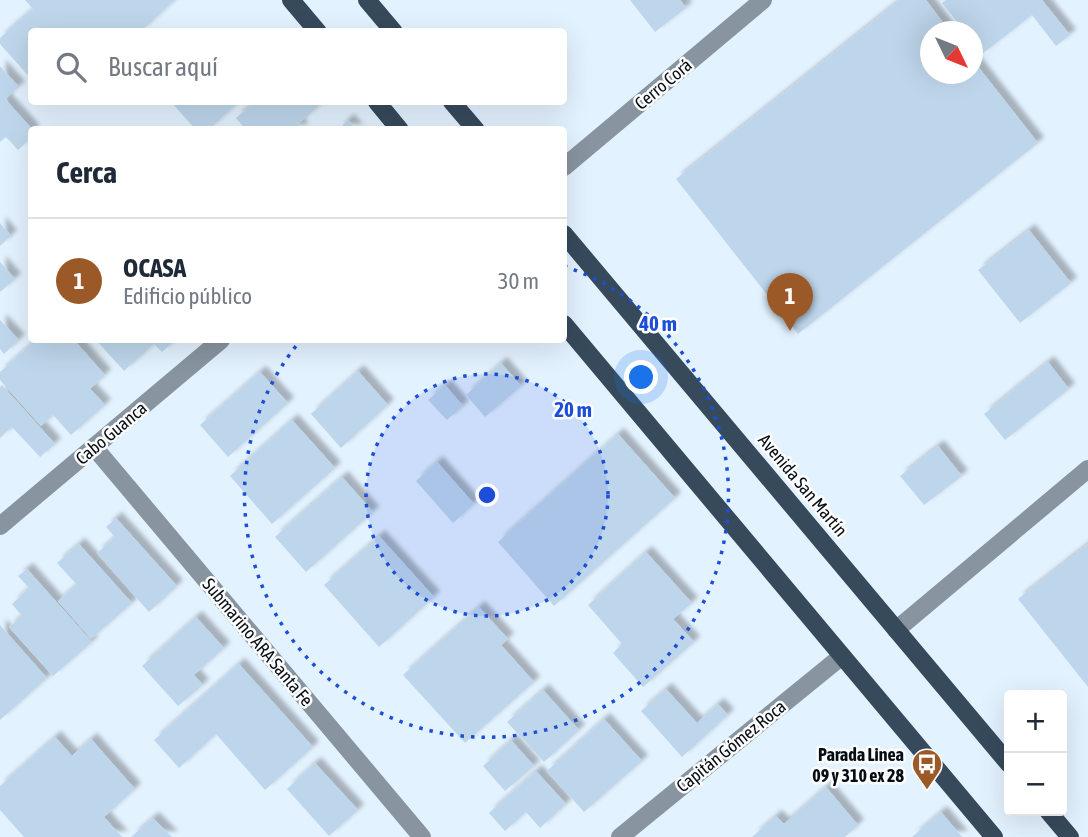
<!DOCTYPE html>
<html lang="es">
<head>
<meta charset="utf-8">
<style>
  body { margin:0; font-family:"Asap Condensed",sans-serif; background:#f2f2f3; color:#1f2937 }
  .controls { position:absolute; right:21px; bottom:21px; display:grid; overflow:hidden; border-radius:7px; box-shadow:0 7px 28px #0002 }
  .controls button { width:63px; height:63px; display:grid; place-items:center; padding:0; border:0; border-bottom:2px solid #e0e1e3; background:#fff; color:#1f2937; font:35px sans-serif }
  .compass { position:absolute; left:920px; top:21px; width:63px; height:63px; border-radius:50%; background:#fff; box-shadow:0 7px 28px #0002; rotate:133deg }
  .you { position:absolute; left:642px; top:378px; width:24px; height:24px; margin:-18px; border:5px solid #fff; border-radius:50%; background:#1a73e8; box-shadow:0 0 0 10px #1a73e833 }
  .badge { display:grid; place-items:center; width:46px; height:46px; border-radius:50%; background:#9c5928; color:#fff; font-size:23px; font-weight:700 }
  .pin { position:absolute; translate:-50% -58px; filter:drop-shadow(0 2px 4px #0008) }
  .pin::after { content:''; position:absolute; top:37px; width:24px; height:21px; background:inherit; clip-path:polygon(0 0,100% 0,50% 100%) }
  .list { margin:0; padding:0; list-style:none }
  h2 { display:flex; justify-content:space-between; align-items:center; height:91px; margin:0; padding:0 28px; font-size:30px }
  h2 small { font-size:23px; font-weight:400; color:#747a83 }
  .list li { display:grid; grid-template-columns:46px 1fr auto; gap:21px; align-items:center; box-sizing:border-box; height:126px; padding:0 28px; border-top:2px solid #e0e1e3 }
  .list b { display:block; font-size:26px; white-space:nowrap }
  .list p { margin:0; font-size:23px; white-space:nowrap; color:#747a83 }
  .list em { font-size:23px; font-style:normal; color:#747a83 }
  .icon { flex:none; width:38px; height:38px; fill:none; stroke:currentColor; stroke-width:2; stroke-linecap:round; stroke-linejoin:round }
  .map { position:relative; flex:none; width:1088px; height:837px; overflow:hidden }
  .search { position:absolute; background:#fff; box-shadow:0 7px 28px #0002; left:28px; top:28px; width:539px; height:77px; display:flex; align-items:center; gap:18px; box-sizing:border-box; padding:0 24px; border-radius:7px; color:#747a83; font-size:26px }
  .panel { position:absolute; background:#fff; box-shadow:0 7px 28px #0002; left:28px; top:126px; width:539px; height:217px; border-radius:7px }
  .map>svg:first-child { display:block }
  .building { fill:#bed6eb; filter:url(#shadow) }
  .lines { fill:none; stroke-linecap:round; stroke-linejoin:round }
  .street { stroke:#88949f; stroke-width:18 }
  .primary { stroke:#364a5c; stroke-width:18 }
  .ring { fill:none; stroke:#1d4ed8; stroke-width:3.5; stroke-dasharray:3.5 7 }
  .labels { text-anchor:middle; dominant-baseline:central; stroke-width:5; stroke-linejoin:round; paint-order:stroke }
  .street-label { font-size:18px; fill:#050d14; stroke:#fdfdfd }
  .poi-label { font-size:18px; font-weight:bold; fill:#050d14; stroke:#fdfdfd; text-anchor:end }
  .centre { fill:#1d4ed8; stroke:#fdfdfd; stroke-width:3.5 }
  .ring-label { font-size:21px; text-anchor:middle; font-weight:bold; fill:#1d4ed8; stroke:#fdfdfd; stroke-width:5; stroke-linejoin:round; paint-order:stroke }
</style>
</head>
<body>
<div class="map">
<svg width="1088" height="837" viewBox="0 0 1088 837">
  <defs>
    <filter id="shadow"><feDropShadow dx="6" dy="-6" stdDeviation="2" flood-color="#0004"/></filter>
  </defs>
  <rect width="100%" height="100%" fill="#e3f2ff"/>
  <!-- building -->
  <g class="building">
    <path d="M25 0H175L140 32H32V80L0 44V38L33 9Z"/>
    <path d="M630 0H680L686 8 655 32Z"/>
    <path d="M900 0H926L950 32H930V74H972V59L1038 143 798 334 676 179Z"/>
    <path d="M946 0H1042L1070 35 1056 46 1032 15 982 54 972 41V32H965L942 3Z"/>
    <path d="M0 66 19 87 5 99 33 130H32V137L18 150 6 137 0 142Z"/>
    <path d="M171 102H239L208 130H196Z"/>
    <path d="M255 102H323L298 124 303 130H246L236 118Z"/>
    <path d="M348 120 357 130H338Z"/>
    <path d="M0 223 11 236 0 246Z"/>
    <path d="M1029 230 1071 283 1020 323 978 270Z"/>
    <path d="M0 262 15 279 0 292Z"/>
    <path d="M0 320 19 340 4 354 0 349Z"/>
    <path d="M36 340H74L105 375 90 389 105 405 71 435 53 415 41 426 0 380V372Z"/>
    <path d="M96 340H171L173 342 162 352 154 344 124 371Z"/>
    <path d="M1048 362 1069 389 1005 440 984 414Z"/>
    <path d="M501 363 521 386 485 417 466 395Z"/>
    <path d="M358 371 388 405 341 448 311 414Z"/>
    <path d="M260 372 288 403 228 457 200 425Z"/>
    <path d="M2 385 55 444 40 457 12 427 0 438V387Z"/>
    <path d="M445 385 463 406 447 420 428 400Z"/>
    <path d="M292 420 335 468 272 524 230 476Z"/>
    <path d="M618 434 675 498 554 606 498 542Z"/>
    <path d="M938 446 962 476 924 505 900 476Z"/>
    <path d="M437 462 474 504 453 523 416 481Z"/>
    <path d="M342 477 373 512 306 572 275 537Z"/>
    <path d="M116 518 177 586 149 612 97 553 115 537 106 527Z"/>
    <path d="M379 536 434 597 379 647 324 585Z"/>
    <path d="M79 544 132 603 91 639 58 601 77 585 57 563Z"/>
    <path d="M1088 544V687L1018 599Z"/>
    <path d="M646 552 692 603 673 619 694 642 643 687 613 653 622 644 588 605Z"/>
    <path d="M27 569 92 642 53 676 9 627 22 616 12 604 29 588 18 576Z"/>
    <path d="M479 607 508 639 501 645 534 682 465 743 403 675Z"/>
    <path d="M196 617 224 648 194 675 203 685 178 706 142 666Z"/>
    <path d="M0 625 47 678 0 720Z"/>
    <path d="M239 664 313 747 265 790 216 734 179 768 154 740Z"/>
    <path d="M666 689 697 723 718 704 728 715 682 757 641 711Z"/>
    <path d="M543 690 579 730 544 762 507 722Z"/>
    <path d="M604 719 642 761 584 812 547 771Z"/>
    <path d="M55 737 72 756 91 739 135 789 104 817 122 837H24L0 810V786Z"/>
    <path d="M511 740 534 766 505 791 483 766Z"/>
    <path d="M315 763 358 810 329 836 287 789Z"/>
    <path d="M536 771 566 804 540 828 526 812 505 831 489 813Z"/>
    <path d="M826 787 858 825 845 837H752L776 816 784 824Z"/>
    <path d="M941 812 962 837H912Z"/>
    <path d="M153 818 172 837H131Z"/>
  </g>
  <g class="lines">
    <!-- street -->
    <g class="street">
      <path d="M564 167 763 0"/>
      <path d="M94 447 422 837"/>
      <path d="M0 526 221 340"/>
      <path d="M896 630 1088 469"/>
      <path d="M620 837 842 656"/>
    </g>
    <!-- primary -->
    <g class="primary">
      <path d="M291 0 318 32"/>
      <path d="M367 0 394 32"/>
      <path d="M377 102 400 130"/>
      <path d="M452 102 476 130"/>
      <path d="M564 234 1009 764"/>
      <path d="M564 324 994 837"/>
      <path d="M1048 811 1070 837"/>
    </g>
  </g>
  <!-- distance rings -->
  <circle cx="487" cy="495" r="121" fill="#1d4ed8" fill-opacity=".12"/>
  <g class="ring">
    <circle cx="487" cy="495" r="121"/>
    <path d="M564 266A242 242 0 1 1 300 341"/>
  </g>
  <!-- icons -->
  <defs>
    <g id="bus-pin" transform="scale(1.575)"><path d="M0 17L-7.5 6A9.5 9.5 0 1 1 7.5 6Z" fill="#9c5928" stroke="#fdfdfd"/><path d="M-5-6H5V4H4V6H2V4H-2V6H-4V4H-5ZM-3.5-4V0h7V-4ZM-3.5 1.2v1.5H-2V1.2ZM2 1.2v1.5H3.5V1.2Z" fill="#fff"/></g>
  </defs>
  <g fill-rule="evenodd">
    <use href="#bus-pin" x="927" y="764"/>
  </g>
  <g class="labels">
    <!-- street labels -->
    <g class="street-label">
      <text transform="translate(663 84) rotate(-40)">Cerro Corá</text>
      <text transform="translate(111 433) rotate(-40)">Cabo Guanca</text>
      <text transform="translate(803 485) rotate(50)">Avenida San Martín</text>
      <text transform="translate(258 642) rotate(50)">Submarino ARA Santa Fe</text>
      <text transform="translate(731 746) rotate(-39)">Capitán Gómez Roca</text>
    </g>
    <!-- poi labels -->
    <g class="poi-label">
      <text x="904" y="754">Parada Linea<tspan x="904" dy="21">09 y 310 ex 28</tspan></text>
    </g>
  </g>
  <circle cx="487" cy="495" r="10" class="centre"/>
  <g class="ring-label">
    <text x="658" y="331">40 m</text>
    <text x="573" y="417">20 m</text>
  </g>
</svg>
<div class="controls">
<button>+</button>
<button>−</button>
</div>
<svg class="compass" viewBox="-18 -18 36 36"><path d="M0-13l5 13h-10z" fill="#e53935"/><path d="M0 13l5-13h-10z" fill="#747a83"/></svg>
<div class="you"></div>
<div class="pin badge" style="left:790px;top:331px">1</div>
<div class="search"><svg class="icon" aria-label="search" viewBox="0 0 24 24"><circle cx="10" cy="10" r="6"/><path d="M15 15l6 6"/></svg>Buscar aquí</div>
<section class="panel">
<h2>Cerca<small></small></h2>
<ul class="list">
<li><span class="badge">1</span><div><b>OCASA</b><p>Edificio público</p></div><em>30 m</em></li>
</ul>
</section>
</div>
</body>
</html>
